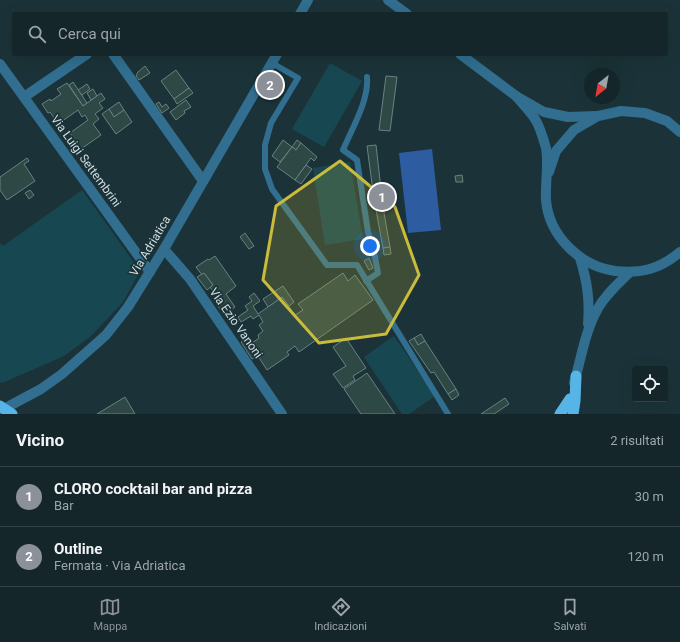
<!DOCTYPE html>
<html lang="it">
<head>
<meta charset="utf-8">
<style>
  body { margin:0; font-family:Roboto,sans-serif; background:#1d2e32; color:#f1f3f6 }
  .controls { position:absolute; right:12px; bottom:12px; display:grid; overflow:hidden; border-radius:4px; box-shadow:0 4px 16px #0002 }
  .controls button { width:36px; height:36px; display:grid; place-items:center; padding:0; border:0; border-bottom:1px solid #334347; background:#14262a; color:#f1f3f6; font:20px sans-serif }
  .compass { position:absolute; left:584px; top:68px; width:36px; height:36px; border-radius:50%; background:#14262a; box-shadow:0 4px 16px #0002; rotate:211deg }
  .you { position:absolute; left:370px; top:246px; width:14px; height:14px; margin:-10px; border:3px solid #fff; border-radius:50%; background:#1a73e8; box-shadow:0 0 0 6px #1a73e833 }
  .badge { display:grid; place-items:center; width:26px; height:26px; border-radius:50%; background:#8c9099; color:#fff; font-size:13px; font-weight:700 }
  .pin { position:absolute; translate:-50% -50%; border:2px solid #fff; box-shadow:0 1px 4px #0006 }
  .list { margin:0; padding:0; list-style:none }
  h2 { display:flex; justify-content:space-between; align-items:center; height:52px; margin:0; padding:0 16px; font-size:17px }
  h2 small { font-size:13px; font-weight:400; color:#9da5a8 }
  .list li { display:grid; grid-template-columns:26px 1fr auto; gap:12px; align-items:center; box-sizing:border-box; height:60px; padding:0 16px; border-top:1px solid #334347 }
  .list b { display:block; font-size:15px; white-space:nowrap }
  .list p { margin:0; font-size:13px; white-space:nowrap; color:#9da5a8 }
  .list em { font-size:13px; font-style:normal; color:#9da5a8 }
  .icon { flex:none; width:22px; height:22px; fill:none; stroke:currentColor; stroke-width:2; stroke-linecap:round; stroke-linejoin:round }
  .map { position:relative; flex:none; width:680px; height:414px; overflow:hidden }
  .search { position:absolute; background:#14262a; box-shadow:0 4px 16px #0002; left:12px; right:12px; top:12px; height:44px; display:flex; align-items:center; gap:10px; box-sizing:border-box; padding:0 14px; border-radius:4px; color:#9da5a8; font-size:15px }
  .sheet { height:172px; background:#14262a }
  nav { display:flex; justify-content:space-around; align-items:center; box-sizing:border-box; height:56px; border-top:1px solid #334347; background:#14262a; font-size:11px; color:#9da5a8 }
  nav a { display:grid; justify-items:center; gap:2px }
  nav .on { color:#8c9099 }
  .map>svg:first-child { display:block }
  .green { fill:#174852 }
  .water { fill:#2d5ca0 }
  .building { fill:#2e4846; stroke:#678280 }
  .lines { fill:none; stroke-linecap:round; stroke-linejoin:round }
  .service { stroke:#316e8f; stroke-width:6 }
  .minor { stroke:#316e8f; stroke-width:10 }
  .tertiary { stroke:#316e8f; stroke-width:10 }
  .trunk { stroke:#56b4e7; stroke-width:11 }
  .marked { fill:#c9bb3b; fill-opacity:0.2; stroke:#c9bb3b; stroke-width:3; stroke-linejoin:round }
  .labels { text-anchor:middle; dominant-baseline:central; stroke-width:3.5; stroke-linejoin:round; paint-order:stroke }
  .street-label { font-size:12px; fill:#d0dee2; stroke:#1b3338 }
</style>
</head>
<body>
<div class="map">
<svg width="680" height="414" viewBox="0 0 680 414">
  <rect width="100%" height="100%" fill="#1b3338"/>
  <!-- green -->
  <g class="green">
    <path d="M330 63 362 81 324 147 292 129Z"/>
    <path d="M350 162 363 239 325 245 313 168Z"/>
    <path d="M82 190 140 271 123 302 90 337 64 356 2 383 0 382V243L3 246Z"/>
    <path d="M394 336 435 396 409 414H402L364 357Z"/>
  </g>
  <!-- water -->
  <path class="water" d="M432 149 441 230 408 233 399 153Z"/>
  <!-- building -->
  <g class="building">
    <path d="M145 66 150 73 139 80 136 76 138 72Z"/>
    <path d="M176 70 189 88 174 99 161 81Z"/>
    <path d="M386 76 397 77 390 131 379 130Z"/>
    <path d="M73 82 87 103 83 106 69 85Z"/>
    <path d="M67 83 83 106 101 93 105 99 99 103 103 108 95 114 99 119 93 124 101 135 81 149 70 133 88 120 85 115 82 117 78 110 58 124 50 112 48 113 42 104 50 99 51 101 61 94 57 89Z"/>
    <path d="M87 84 90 89 82 95 78 90Z"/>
    <path d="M189 88 193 93 177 104 174 99Z"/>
    <path d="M93 89 97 96 91 100 87 93Z"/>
    <path d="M186 100 191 107 184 111 185 113 176 120 170 112Z"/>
    <path d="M119 102 124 110 114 117 109 109Z"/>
    <path d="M159 102 162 107 166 104 169 108 162 113 156 104Z"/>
    <path d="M109 109 114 117 124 110 132 122 116 134 102 114Z"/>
    <path d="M283 140 292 147 280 162 272 156Z"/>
    <path d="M297 140 301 143 296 150 292 147Z"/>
    <path d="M301 143 317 157 314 161 311 158 295 180 277 167 292 147 296 150Z"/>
    <path d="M376 145 381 189 387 196 386 201 383 207 390 247 383 248 374 199 367 146Z"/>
    <path d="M27 158 29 161 24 164 35 181 7 200 0 190V177Z"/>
    <path d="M306 165 312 169 301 184 295 180Z"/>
    <path d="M462 175 463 182H456L455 176Z"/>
    <path d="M30 190 34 195 29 199 25 193Z"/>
    <path d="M245 233 254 246 249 249 240 237Z"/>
    <path d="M390 247 391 254 384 255 383 248Z"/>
    <path d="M215 256 236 286 226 294 235 307 224 315 216 303 220 300 210 287 213 285 204 273 202 275 196 267 208 259 209 260Z"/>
    <path d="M369 258 373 268 369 270 364 261Z"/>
    <path d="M204 273 213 285 207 290 197 277Z"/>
    <path d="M343 273 348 281 355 275 373 300 299 352 295 346 287 352 289 355 267 370 258 356 252 359 241 342 248 337 252 343 259 338 258 335 263 331 259 325 263 322 259 315 253 319 251 316 241 322 238 317 248 310 245 306 252 301 249 297 254 293 260 301 253 306 258 314 282 297 295 315 303 310 298 304Z"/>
    <path d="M283 286 294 302 289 306 282 297 268 307 263 299Z"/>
    <path d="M421 334 425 341 418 345 414 338Z"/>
    <path d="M346 338 366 368 353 376 355 380 343 388 333 374 346 366 333 347Z"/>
    <path d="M414 338 418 345 425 341 456 389 448 394 434 372 431 373 409 341Z"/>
    <path d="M367 373 395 414H361L344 389Z"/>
    <path d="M456 389 459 395 452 400 448 394Z"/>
    <path d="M125 397 135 414H97Z"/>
    <path d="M505 398 509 404 494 414H481Z"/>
  </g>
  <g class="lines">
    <!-- service -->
    <g class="service">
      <path d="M272 63 298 78 271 123 265 145V169L272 189 327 265H357L448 414"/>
      <path d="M366 281 378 273 374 252 368 232 357 160 343 150C352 128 369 101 367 77"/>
    </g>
    <!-- minor -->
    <g class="minor">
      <path d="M113 54 203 181"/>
      <path d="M0 64 150 272"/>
      <path d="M24 97 87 54"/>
      <path d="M164 249 190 279 282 414"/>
    </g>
    <!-- tertiary -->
    <g class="tertiary">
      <path d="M388 0 407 14"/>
      <path d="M300 14 308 0"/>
      <path d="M460 54 516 96 544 112 568 117 596 116"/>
      <path d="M516 96C522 103 530 111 535 119 539 125 544 141 546 148 549 165 545 183 546 200 549 236 580 266 615 271 641 274 660 269 680 252"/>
      <path d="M549 172 556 151 574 130 598 116 621 111 645 113 667 121 680 132"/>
      <path d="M580 258C587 281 590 299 588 324"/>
      <path d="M574 383C581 359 585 332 597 310 605 295 618 284 629 273"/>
      <path d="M0 411 41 389 62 374 106 335 128 307 164 249 277 54"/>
    </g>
    <!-- trunk -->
    <g class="trunk">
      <path d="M0 406 12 414"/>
      <path d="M560 414 570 399"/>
      <path d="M573 414 575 401 576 376"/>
    </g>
  </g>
  <!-- marked area -->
  <path class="marked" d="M340 161 395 207 419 275 386 334 319 343 263 280 276 206Z"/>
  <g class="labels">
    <!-- street labels -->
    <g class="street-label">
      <text transform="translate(86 161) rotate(54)">Via Luigi Settembrini</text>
      <text transform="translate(150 246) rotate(-59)">Via Adriatica</text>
      <text transform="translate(236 323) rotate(55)">Via Ezio Vanoni</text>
    </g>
  </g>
</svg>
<div class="controls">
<button><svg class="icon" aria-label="locate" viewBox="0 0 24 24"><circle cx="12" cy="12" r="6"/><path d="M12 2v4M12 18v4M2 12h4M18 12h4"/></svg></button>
</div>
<svg class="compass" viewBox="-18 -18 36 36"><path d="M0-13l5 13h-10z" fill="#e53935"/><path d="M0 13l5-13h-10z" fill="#9da5a8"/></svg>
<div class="you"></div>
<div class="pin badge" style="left:382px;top:197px">1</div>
<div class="pin badge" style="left:270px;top:85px">2</div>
<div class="search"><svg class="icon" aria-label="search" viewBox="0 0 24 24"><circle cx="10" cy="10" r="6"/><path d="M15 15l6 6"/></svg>Cerca qui</div>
</div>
<section class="sheet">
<h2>Vicino<small>2 risultati</small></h2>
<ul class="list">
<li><span class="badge">1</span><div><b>CLORO cocktail bar and pizza</b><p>Bar</p></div><em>30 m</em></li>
<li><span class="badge">2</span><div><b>Outline</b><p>Fermata · Via Adriatica</p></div><em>120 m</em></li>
</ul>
</section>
<nav>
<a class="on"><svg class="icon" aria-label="map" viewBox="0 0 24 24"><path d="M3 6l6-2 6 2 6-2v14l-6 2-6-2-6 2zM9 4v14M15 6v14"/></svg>Mappa</a>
<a><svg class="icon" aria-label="directions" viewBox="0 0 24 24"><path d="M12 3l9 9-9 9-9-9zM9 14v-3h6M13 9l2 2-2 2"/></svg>Indicazioni</a>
<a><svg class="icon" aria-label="saved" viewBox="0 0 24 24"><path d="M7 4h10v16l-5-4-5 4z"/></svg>Salvati</a>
</nav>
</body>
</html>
